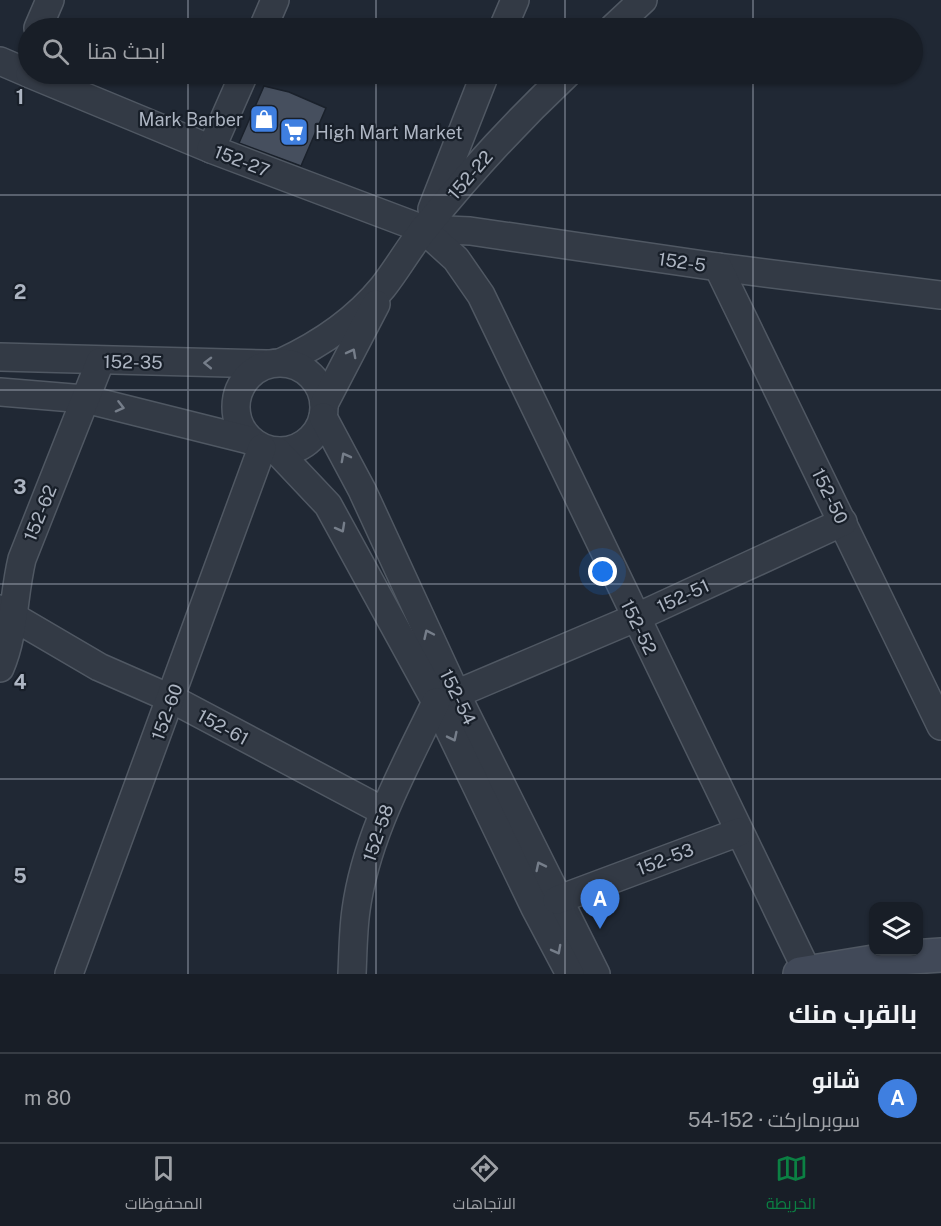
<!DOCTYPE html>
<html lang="ar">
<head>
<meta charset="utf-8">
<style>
  body { margin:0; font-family:"Public Sans",Cairo,sans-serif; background:#252b33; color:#f1f3f6; direction:rtl }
  .controls { position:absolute; right:18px; bottom:18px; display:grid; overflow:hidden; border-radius:12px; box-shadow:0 2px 4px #0004 }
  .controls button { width:54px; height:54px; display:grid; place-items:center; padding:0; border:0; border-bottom:2px solid #363c44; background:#181e27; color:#f1f3f6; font:30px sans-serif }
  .you { position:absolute; left:603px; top:572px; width:21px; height:21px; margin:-15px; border:4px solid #fff; border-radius:50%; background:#1a73e8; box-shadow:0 0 0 9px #1a73e833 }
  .badge { display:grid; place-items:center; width:39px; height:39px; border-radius:50%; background:#0b8043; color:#fff; font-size:20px; font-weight:700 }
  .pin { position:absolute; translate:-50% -50px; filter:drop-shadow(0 2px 3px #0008) }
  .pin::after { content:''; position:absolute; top:32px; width:21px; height:18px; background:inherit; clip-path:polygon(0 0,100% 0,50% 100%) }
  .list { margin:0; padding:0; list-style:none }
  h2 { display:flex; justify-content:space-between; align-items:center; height:78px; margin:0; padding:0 24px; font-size:26px }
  h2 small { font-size:20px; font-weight:400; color:#9fa2a7 }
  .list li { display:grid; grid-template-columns:39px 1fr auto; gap:18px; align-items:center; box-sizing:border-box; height:90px; padding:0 24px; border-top:2px solid #363c44 }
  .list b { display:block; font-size:22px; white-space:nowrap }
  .list p { margin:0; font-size:20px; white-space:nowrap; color:#9fa2a7 }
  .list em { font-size:20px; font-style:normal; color:#9fa2a7 }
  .icon { flex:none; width:33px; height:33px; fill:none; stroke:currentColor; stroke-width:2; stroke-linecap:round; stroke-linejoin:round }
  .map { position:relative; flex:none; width:941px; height:974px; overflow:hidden; direction:ltr }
  .search { position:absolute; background:#181e27; box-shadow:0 2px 4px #0004; left:18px; right:18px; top:18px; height:66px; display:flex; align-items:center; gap:15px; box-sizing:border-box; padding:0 21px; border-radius:33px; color:#9fa2a7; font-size:22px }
  .sheet { height:168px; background:#181e27 }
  nav { display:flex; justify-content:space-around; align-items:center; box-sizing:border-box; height:84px; border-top:2px solid #363c44; background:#181e27; font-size:16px; color:#9fa2a7 }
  nav a { display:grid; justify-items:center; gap:3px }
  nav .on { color:#0b8043 }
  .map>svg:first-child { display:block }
  .building { fill:#464f5e; stroke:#1a212b; stroke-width:1.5 }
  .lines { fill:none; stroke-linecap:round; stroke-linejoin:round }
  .minor-casing { stroke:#505863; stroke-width:30 }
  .secondary-casing { stroke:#505863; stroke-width:36 }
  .minor { stroke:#333a45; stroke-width:27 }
  .secondary { stroke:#414958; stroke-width:33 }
  .oneway { stroke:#767e8a }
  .grid { fill:none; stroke:#adb5c2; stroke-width:1.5; stroke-opacity:0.55 }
  .labels { text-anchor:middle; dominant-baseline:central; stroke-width:4.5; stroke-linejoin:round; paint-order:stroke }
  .poi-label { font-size:18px; fill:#adb5c2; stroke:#181f29; text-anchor:end }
  .street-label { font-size:18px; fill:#adb5c2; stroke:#181f29 }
  .grid-label { font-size:20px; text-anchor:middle; font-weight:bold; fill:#adb5c2; stroke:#181f29; stroke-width:4.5; stroke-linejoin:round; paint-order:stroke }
</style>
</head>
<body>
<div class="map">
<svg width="941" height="974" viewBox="0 0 941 974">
  <rect width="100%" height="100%" fill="#202834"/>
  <!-- building -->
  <path class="building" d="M264 86 289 92 326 108 301 166 239 143Z"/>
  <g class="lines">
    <!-- minor casing -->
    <g class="minor-casing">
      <g id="minor">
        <path d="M38 28 50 0"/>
        <path d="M263 28 275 0"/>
        <path d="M503 28 515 0"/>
        <path d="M613 28 643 0"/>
        <path d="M0 61 28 73"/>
        <path d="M30 74 211 149 423 229 470 231 718 267 941 295"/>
        <path d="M211 149 244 74"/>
        <path d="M432 209 485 74"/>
        <path d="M423 229 456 259 481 295 808 973"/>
        <path d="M718 267 941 726"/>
        <path d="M0 357 267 364"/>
        <path d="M282 362C321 344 355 321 383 287 398 268 410 246 425 228 469 173 516 122 567 74"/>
        <circle cx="280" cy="407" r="44"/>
        <path d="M0 392 85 399 249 440"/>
        <path d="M324 404 376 304"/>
        <path d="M323 417 362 490 456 694 596 974"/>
        <path d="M277 451 328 505 436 702 535 908 570 974"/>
        <path d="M0 609 99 667 172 699 383 811"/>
        <path d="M0 668C15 633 13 596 22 559L100 362"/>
        <path d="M456 694 635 618 843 522"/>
        <path d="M557 900 739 832"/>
        <path d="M69 974 262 448"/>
        <path d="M352 974C353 953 353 931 356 910 366 836 404 769 436 702"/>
      </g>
    </g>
    <!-- secondary casing -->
    <g class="secondary-casing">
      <path id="secondary" d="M800 974 898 958 941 955"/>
    </g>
    <!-- minor -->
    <use href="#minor" class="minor"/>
    <!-- secondary -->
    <use href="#secondary" class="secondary"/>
  </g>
  <!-- one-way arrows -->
  <defs><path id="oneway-chevron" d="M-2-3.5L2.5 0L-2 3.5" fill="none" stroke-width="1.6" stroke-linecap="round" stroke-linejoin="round" transform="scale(1.5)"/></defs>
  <g class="oneway">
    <use href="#oneway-chevron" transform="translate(352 353) rotate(-62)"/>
    <use href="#oneway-chevron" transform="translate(208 363) rotate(-179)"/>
    <use href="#oneway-chevron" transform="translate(120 407) rotate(14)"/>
    <use href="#oneway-chevron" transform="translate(345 457) rotate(-118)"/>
    <use href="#oneway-chevron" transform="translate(341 528) rotate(61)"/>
    <use href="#oneway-chevron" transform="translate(428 634) rotate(-115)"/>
    <use href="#oneway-chevron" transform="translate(453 737) rotate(64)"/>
    <use href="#oneway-chevron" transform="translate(540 866) rotate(-116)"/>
    <use href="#oneway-chevron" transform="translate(557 950) rotate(62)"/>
  </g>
  <!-- grid -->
  <path class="grid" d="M188 0V28M376 0V28M565 0V28M753 0V28M188 74V974M376 74V974M565 74V974M753 74V974M0 195H941M0 390H941M0 584H941M0 779H941"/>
  <!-- icons -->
  <defs>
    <g id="shop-square" transform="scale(1.5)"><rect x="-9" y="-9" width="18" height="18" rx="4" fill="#3f7fe0" stroke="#181f29"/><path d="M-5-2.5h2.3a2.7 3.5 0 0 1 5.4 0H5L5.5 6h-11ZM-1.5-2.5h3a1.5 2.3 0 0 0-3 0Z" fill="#fff"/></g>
    <g id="supermarket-square" transform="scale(1.5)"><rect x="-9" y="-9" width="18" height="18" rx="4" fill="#3f7fe0" stroke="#181f29"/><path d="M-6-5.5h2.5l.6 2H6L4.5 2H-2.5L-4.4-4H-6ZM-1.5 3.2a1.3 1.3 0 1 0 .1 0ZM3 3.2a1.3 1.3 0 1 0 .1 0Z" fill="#fff"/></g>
  </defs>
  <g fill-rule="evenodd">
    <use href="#shop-square" x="264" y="119"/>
    <use href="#supermarket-square" x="294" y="132"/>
  </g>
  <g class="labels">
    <!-- poi labels -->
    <g class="poi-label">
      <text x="243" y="119">Mark Barber</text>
      <text x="315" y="132" text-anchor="start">High Mart Market</text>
    </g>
    <!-- street labels -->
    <g class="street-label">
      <text transform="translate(242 161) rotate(21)">152-27</text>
      <text transform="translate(470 175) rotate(-49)">152-22</text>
      <text transform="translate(682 262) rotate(8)">152-5</text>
      <text transform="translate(133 362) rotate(1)">152-35</text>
      <text transform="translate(830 496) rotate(64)">152-50</text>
      <text transform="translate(40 513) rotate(-68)">152-62</text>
      <text transform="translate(683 596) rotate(-25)">152-51</text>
      <text transform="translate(639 627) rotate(64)">152-52</text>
      <text transform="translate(458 697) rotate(64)">152-54</text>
      <text transform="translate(167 712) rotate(-70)">152-60</text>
      <text transform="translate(223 727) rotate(28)">152-61</text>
      <text transform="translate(378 833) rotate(-71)">152-58</text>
      <text transform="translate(665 859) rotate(-21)">152-53</text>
    </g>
  </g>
  <g class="grid-label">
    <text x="20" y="104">1</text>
    <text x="20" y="299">2</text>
    <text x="20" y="494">3</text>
    <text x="20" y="689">4</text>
    <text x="20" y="883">5</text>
  </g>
</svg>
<div class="controls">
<button><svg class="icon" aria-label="layers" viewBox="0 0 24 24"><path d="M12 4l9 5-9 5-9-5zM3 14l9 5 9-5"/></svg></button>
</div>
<div class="you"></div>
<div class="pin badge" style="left:600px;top:929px;background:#3f7fe0">A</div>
<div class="search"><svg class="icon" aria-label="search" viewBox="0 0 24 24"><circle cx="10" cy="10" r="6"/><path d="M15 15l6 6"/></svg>ابحث هنا</div>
</div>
<section class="sheet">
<h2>بالقرب منك<small></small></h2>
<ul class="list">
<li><span class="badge" style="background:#3f7fe0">A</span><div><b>شانو</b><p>سوبرماركت · 152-54</p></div><em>80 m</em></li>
</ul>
</section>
<nav>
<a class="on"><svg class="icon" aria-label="map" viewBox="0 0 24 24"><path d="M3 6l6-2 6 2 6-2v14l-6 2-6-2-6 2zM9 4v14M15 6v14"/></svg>الخريطة</a>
<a><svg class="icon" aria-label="directions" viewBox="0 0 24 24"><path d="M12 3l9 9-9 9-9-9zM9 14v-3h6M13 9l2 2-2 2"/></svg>الاتجاهات</a>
<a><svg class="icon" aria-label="saved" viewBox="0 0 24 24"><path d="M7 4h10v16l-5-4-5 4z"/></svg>المحفوظات</a>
</nav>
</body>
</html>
